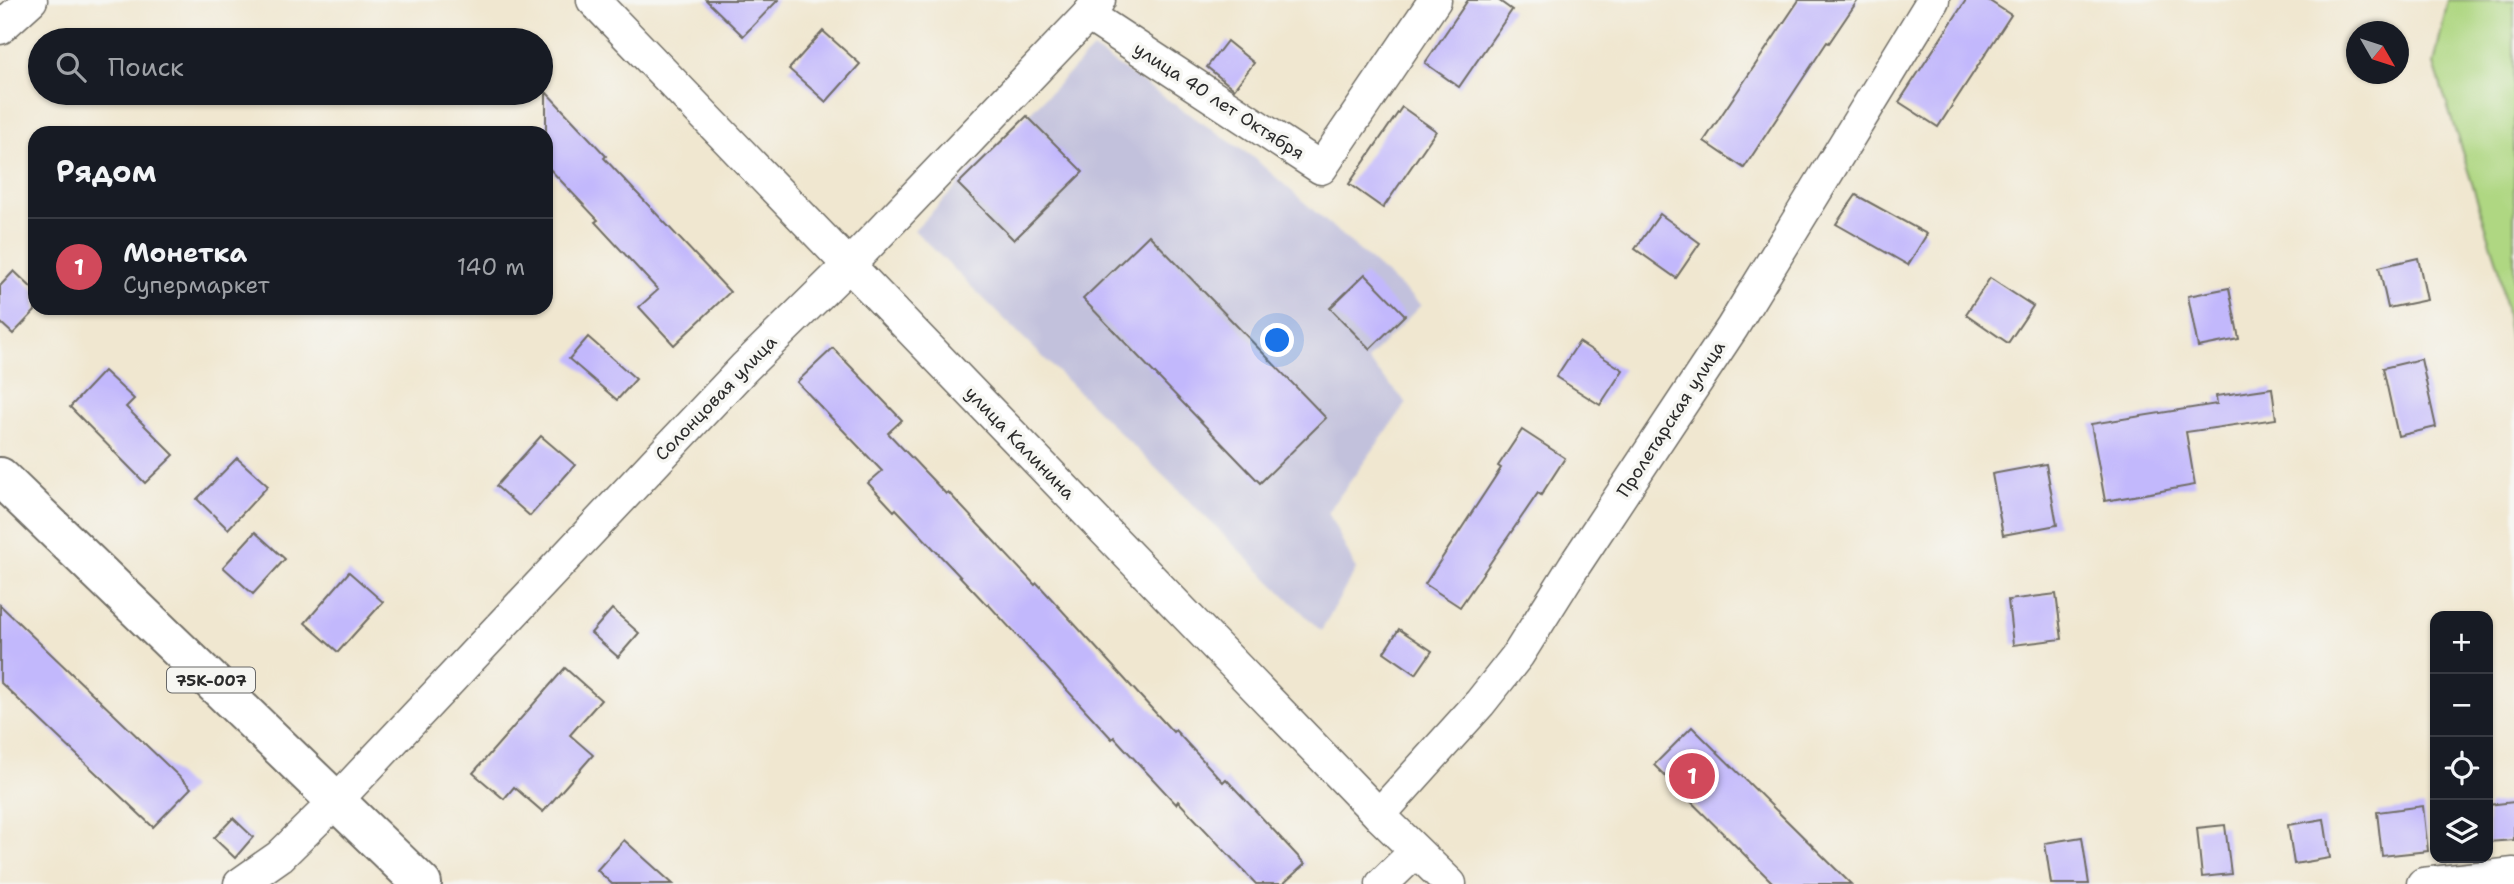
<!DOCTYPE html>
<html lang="ru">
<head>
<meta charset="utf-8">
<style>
  body { margin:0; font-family:"Shantell Sans",sans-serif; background:#242831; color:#f1f3f6 }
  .controls { position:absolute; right:21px; bottom:21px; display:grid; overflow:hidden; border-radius:14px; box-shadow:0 2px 5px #0004 }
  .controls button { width:63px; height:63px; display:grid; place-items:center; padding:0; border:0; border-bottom:2px solid #363941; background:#171b24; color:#f1f3f6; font:35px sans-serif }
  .compass { position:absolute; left:2346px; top:21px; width:63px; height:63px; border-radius:50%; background:#171b24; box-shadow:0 2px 5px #0004; rotate:129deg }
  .you { position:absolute; left:1278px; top:341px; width:24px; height:24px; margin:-18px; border:5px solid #fff; border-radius:50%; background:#1a73e8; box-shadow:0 0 0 10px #1a73e833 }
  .badge { display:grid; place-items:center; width:46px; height:46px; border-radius:50%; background:#d1495b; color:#fff; font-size:23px; font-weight:700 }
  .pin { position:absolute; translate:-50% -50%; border:4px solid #fff; box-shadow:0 2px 7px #0006 }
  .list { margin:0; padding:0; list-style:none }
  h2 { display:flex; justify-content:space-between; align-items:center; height:91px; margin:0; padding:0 28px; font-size:30px }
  h2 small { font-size:23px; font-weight:400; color:#9ea1a6 }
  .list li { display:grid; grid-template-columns:46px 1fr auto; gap:21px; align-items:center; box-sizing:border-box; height:98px; padding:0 28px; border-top:2px solid #363941 }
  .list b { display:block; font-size:26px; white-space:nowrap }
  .list p { margin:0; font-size:23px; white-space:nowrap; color:#9ea1a6 }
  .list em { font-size:23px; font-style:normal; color:#9ea1a6 }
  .icon { flex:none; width:38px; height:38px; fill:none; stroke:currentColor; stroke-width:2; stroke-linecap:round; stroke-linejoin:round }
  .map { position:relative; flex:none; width:2514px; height:884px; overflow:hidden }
  .search { position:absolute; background:#171b24; box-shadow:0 2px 5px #0004; left:28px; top:28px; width:525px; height:77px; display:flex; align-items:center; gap:18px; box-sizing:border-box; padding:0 24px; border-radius:38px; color:#9ea1a6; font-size:26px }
  .panel { position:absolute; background:#171b24; box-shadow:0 2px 5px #0004; left:28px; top:126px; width:525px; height:189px; border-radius:21px }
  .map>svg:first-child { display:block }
  .industrial { fill:#c2c1dc }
  .green { fill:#afd782; stroke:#6d8156; stroke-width:2 }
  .building { fill:#c2b8fc }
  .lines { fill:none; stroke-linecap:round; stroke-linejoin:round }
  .minor-casing { stroke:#706d65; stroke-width:35 }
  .major-casing { stroke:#706d65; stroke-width:42 }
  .minor { stroke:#fff; stroke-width:32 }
  .major { stroke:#fff; stroke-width:38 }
  .labels { text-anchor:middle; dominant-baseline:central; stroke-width:7; stroke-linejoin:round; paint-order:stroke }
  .shield { fill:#f6f6f2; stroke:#686867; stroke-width:2 }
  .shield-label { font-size:16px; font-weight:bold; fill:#2b2b2b }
  .street-label { font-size:18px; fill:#2b2b2b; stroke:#f6f6f2 }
</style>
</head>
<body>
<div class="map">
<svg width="2514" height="884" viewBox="0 0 2514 884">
  <rect width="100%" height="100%" fill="#f6f6f2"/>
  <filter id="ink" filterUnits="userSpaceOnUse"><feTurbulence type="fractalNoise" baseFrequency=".0143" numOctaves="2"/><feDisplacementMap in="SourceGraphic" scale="14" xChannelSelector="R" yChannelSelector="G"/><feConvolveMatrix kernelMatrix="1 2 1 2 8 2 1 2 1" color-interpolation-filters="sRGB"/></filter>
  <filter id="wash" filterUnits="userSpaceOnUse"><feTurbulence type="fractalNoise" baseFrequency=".00686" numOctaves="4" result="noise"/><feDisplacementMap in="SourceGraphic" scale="28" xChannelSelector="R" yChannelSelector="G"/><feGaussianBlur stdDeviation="1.57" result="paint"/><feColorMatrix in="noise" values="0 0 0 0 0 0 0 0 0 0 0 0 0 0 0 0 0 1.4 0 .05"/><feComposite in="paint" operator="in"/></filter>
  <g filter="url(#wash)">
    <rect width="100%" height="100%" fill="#f0e7d0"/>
    <!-- industrial -->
    <path class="industrial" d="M1093 49 1254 158 1421 305 1367 360 1407 403 1328 512 1356 569 1321 631 914 230Z"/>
    <!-- green -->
    <path class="green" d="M2448 0H2514V367L2499 268 2434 64Z"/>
    <g id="blocks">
      <!-- building -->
      <g class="building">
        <path d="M706 0H778L743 36Z"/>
        <path d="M1468 0H1498L1512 10 1459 87 1425 63Z"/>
        <path d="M1799 0H1858L1829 43 1827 42 1744 168 1704 141Z"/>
        <path d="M1966 0H1988L2011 15 1938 127 1899 102Z"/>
        <path d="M823 31 860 64 826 102 789 69Z"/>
        <path d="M1227 41 1254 63 1234 89 1207 67Z"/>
        <path d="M546 92 606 156 604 158 730 292 674 345 639 307 658 290 595 222 598 220 546 165Z"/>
        <path d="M1402 107 1436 131 1383 208 1349 184Z"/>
        <path d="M1027 116 1083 172 1014 240 958 184Z"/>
        <path d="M1856 195 1927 234 1908 265 1836 224Z"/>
        <path d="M1660 214 1700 243 1676 278 1635 249Z"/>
        <path d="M1149 235 1326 418 1260 483 1083 299Z"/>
        <path d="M2418 258 2427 300 2388 308 2379 267Z"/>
        <path d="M14 271 35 291V311L13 334 0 322V286Z"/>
        <path d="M1365 274 1405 315 1370 349 1330 308Z"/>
        <path d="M1990 278 2033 306 2008 343 1966 314Z"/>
        <path d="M2229 288 2239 339 2198 347 2188 296Z"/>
        <path d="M588 337 636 379 617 400 569 359Z"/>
        <path d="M1579 342 1623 370 1600 405 1556 377Z"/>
        <path d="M833 348 902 420 888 433 946 494 948 492 1035 585 1037 583 1173 732 1175 730 1223 782 1226 779 1305 864 1283 884H1256L1178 801 1176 804 1114 737 1112 739 988 604 987 605 896 509 894 511 868 483 882 471 797 382Z"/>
        <path d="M2421 359 2436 427 2398 436 2383 368Z"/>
        <path d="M104 371 134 399 126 407 174 455 145 483 70 407Z"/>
        <path d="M2272 388 2276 419 2186 432 2195 485 2105 501 2091 424 2217 404 2216 396Z"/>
        <path d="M1522 430 1565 458 1541 495 1538 493 1460 607 1425 584 1501 468 1498 466Z"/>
        <path d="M541 436 575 465 530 516 496 486Z"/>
        <path d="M237 458 268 486 228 529 197 499Z"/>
        <path d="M2046 464 2057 525 2003 535 1992 474Z"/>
        <path d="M255 532 285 559 253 594 223 567Z"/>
        <path d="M349 572 383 602 338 652 305 623Z"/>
        <path d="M2056 594 2062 639 2013 645 2008 600Z"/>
        <path d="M0 605 191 788 153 827 0 682Z"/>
        <path d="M612 609 639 633 618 657 591 633Z"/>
        <path d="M1399 629 1432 651 1416 674 1384 652Z"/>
        <path d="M565 668 601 700 570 735 593 755 543 812 514 787 504 799 473 773Z"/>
        <path d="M1692 727 1851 884H1774L1654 765Z"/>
        <path d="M2514 802V840L2488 842V805Z"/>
        <path d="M2423 806 2428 851 2382 856 2377 812Z"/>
        <path d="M233 818 253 837 235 858 214 838Z"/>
        <path d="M2324 819 2330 858 2294 864 2288 825Z"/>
        <path d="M2225 825 2231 874 2202 877 2197 828Z"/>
        <path d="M2082 837 2089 884H2051L2045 843Z"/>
        <path d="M624 840 673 884H612L597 870Z"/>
      </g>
    </g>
  </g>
  <g filter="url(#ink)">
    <use href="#blocks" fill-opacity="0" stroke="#706d65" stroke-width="2"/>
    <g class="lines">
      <!-- minor casing -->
      <g class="minor-casing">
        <g id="minor">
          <path d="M593 0 1379 815 1450 884"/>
          <path d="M1088 15 1321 168 1435 0"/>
          <path d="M0 28 31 0"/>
          <path d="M1379 815 1480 703 1518 655 1574 566 1732 328 1933 0"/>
          <path d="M240 884 280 856 337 800 744 368 849 265 1088 15 1099 0"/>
          <path d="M1382 884 1415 852"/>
          <path d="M2423 884 2514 874"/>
        </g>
      </g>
      <!-- major casing -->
      <g class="major-casing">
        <path id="major" d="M0 477 422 884"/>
      </g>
      <!-- minor -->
      <use href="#minor" class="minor"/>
      <!-- major -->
      <use href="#major" class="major"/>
    </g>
  </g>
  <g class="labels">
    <!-- shield labels -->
    <rect class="shield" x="167" y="667.5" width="88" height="25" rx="5"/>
    <g class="shield-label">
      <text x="211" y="680">75К-007</text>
    </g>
    <!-- street labels -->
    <g class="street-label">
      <text transform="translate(1219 101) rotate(33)">улица 40 лет Октября</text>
      <text transform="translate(716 398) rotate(-46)">Солонцовая улица</text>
      <text transform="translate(1671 419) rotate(-57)">Пролетарская улица</text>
      <text transform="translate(1020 443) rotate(46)">улица Калинина</text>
    </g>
  </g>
</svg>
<div class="controls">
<button>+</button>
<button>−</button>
<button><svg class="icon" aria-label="locate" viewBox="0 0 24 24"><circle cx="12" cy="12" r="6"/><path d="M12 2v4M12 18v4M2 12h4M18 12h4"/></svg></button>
<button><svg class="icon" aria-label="layers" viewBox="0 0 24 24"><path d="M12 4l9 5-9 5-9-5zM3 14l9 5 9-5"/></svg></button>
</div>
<svg class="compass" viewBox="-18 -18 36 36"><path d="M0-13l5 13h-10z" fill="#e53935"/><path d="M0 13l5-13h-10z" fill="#9ea1a6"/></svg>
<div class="you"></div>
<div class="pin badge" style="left:1692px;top:776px">1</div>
<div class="search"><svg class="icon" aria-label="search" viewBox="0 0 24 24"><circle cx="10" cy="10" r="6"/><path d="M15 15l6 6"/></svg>Поиск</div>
<section class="panel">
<h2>Рядом<small></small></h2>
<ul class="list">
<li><span class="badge">1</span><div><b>Монетка</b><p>Супермаркет</p></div><em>140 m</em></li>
</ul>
</section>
</div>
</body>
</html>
